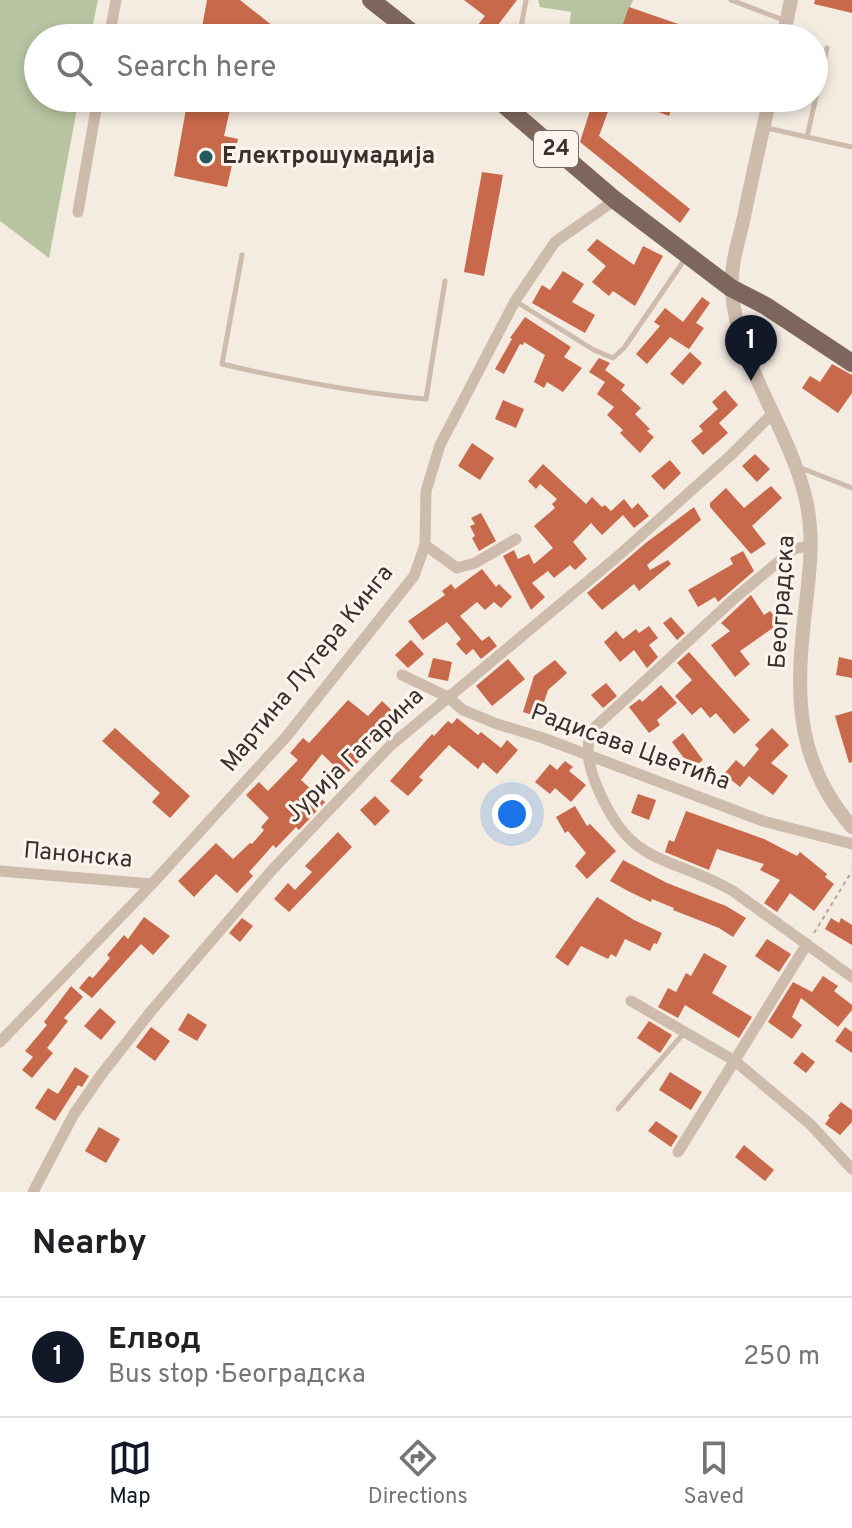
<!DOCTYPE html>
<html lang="en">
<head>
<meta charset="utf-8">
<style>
  body { margin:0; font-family:Overpass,sans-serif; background:#f2f2f2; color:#202124 }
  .you { position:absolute; left:512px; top:814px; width:28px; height:28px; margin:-20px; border:6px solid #fff; border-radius:50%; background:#1a73e8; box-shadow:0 0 0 12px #1a73e833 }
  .badge { display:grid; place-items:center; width:52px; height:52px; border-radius:50%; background:#111827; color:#fff; font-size:26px; font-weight:700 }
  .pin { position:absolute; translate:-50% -66px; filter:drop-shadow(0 2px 4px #0008) }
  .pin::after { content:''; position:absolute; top:42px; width:28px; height:24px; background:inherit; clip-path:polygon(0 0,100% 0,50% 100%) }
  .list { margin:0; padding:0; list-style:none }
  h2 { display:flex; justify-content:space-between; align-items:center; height:104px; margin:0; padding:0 32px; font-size:34px }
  h2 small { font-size:26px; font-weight:400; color:#757577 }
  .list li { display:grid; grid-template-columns:52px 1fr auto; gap:24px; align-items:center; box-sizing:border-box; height:120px; padding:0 32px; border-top:2px solid #e0e0e0 }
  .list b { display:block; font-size:30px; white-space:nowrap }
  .list p { margin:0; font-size:26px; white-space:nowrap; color:#757577 }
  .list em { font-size:26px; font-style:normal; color:#757577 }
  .icon { flex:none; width:44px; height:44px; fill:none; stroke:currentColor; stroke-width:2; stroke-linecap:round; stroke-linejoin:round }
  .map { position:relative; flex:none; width:852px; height:1192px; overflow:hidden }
  .search { position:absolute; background:#fff; box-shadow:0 4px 12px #0003; left:24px; right:24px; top:24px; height:88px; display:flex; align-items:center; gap:20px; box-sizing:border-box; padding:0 28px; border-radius:44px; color:#757577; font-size:30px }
  .sheet { height:224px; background:#fff }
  nav { display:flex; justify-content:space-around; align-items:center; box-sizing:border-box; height:112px; border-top:2px solid #e0e0e0; background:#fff; font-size:22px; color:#757577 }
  nav a { display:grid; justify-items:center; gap:4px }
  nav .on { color:#111827 }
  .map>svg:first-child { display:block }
  .green { fill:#b8c4a0 }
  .building { fill:#c8694b }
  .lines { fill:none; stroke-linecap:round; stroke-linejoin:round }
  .path { stroke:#b9a596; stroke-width:2; stroke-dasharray:4 4; stroke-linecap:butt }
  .service { stroke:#cdbbac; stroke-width:5 }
  .minor { stroke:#cdbbac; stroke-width:11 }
  .tertiary { stroke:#cdbbac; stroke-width:14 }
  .primary { stroke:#7d675c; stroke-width:18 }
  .poi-dot { fill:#1f5a5e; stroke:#fbf5ee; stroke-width:3 }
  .labels { text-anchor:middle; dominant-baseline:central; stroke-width:6; stroke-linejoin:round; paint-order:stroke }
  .shield { fill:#fbf5ee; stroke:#756b66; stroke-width:2 }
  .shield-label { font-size:22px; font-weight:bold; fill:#3b302b }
  .poi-label { font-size:24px; font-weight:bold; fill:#3b302b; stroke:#fbf5ee; text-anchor:start }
  .street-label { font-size:24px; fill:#3b302b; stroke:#fbf5ee }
</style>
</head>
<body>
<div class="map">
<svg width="852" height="1192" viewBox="0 0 852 1192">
  <rect width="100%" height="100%" fill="#f4ebe1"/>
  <!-- green -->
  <g class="green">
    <path d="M0 0H98L90 38H38V98H79L49 258 0 221Z"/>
    <path d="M538 0H633L617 38H548L549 29H569L571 12 540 7Z"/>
  </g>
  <!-- building -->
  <g class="building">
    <path d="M207 0H240L288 38H200Z"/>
    <path d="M464 0H517L488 38H482L473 31 485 16Z"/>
    <path d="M815 0H852V13L814 4Z"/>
    <path d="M629 7 713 36V38H618Z"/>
    <path d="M188 98H258L256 110 231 105 224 136 238 139 227 187 174 176Z"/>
    <path d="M594 98H613L599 136 690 209 680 223 580 142Z"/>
    <path d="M622 98H675L669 116Z"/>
    <path d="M482 172 503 175 484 276 464 272Z"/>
    <path d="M597 239 634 265 643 246 663 256 635 306 613 291 609 296 592 282 606 266 587 250Z"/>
    <path d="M563 271 584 284 572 302 595 315 585 333 532 303 542 285 550 290Z"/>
    <path d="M702 297 710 303 696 323 704 328 689 349 670 337 647 364 636 354 660 326 654 322 665 308 683 322Z"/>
    <path d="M525 317 571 347 564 357 582 368 563 392 547 382 544 388 534 382 545 355 524 342 523 345 520 344 504 374 495 369 512 339 510 338Z"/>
    <path d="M690 352 702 363 683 385 670 374Z"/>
    <path d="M599 358 610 363 605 370 625 385 621 390 641 408 635 414 650 429 647 431 654 437 640 453 620 433 623 430 607 415 614 407 597 394 605 382 589 372Z"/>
    <path d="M832 364 852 375V393L838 413 802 388 810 376 820 382Z"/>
    <path d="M725 390 738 405 719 423 728 433 703 455 691 441 703 431 699 426 718 409 712 402Z"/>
    <path d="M503 400 524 409 516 428 495 419Z"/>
    <path d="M472 443 494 458 480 480 458 466Z"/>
    <path d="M755 454 770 469 757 482 742 466Z"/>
    <path d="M670 460 681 473 664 490 651 476Z"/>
    <path d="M543 464 586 504 592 497 602 507 605 505 611 511 624 499 632 509 638 503 649 516 634 528 623 515 602 535 591 523 573 542 587 559 575 570 570 565 554 578 548 571 532 583 545 597 531 610 503 556 514 550 518 559 529 554 534 564 553 548 534 526 555 508 552 504 557 499 540 484 536 489 528 481Z"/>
    <path d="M771 486 782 498 752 526 766 544 751 554 710 507V503L726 488 744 508Z"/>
    <path d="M694 507 701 520 647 565 650 570 668 560 671 564 639 591 634 584 602 610 587 593 647 542Z"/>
    <path d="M481 513 496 541 479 551 472 538 475 536 470 526 475 524 471 518Z"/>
    <path d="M743 551 754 571 718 602 715 597 698 607 688 590 733 564 730 558Z"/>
    <path d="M482 569 496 587 499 584 512 597 501 608 494 602 485 610 477 602 460 616 482 641 489 636 497 646 481 659 473 649 466 655 456 644 461 639 447 622 423 640 408 621 445 595 442 591 451 584 455 589Z"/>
    <path d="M751 595 764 615 770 611 780 623 740 651 750 664 735 677 711 645 730 631 721 623Z"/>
    <path d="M671 617 685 633 677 640 663 623Z"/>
    <path d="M649 626 658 638 649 645 658 657 647 668 634 650 620 662 604 642 616 631 623 639 636 629 639 633Z"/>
    <path d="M411 640 424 654 408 668 395 655Z"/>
    <path d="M689 652 750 720 734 734 716 713 710 718 701 707 692 715 675 696 692 680 677 663Z"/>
    <path d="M839 657 852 660V678L836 675Z"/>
    <path d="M433 658 452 662 448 681 428 677Z"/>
    <path d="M508 659 525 679 492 706 476 686Z"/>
    <path d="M555 660 567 673 548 690 539 717 523 712 534 676Z"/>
    <path d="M606 683 617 696 603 708 591 695Z"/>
    <path d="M661 685 677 703 657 720 660 725 649 733 629 707 640 699 642 702Z"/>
    <path d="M348 700 368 716 382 701 402 720 384 739 379 734 361 752 364 756 345 776 322 754 301 780 325 802 299 830 296 827 276 848 273 845 249 872 253 876 237 893 216 874 194 897 178 881 216 843 233 859 250 843 252 844 264 830 261 827 269 818 246 795 259 782 268 791 298 760 290 753 303 738 309 743Z"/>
    <path d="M852 711V762L849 763 835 716Z"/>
    <path d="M457 718 478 735 481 732 501 748 507 740 518 750 497 774 483 762 478 769 449 745 419 777 423 780 408 796 390 781 432 734 434 736 448 721 452 724Z"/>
    <path d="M115 728 190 796 170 818 152 802 160 793 102 741Z"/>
    <path d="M772 728 789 745 771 763 788 776 773 795 749 776 740 787 724 774 736 760 744 767 759 749 755 745Z"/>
    <path d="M683 733 703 760 692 769 672 742Z"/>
    <path d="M565 761 573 767 569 771 586 785 571 802 555 788 550 794 535 782 550 764 557 770Z"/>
    <path d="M638 794 656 800 649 820 631 813Z"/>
    <path d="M375 796 390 811 375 826 360 810Z"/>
    <path d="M575 806 587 826 590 824 616 851 587 879 575 866 586 853 568 831 565 833 556 817Z"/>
    <path d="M686 811 764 839 797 856 800 852 827 874 825 877 834 884 814 911 790 893 777 912 764 903 780 880 760 870 764 864 717 849 709 870 665 852 669 840 674 842Z"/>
    <path d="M338 832 352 847 289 912 274 899 288 883 295 890 312 872 305 866Z"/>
    <path d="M623 860 667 883 726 906 746 918 733 937 719 928 673 910 674 908 652 899 651 902 628 891 610 881Z"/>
    <path d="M597 897 634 920 662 933 657 944 654 943 650 951 625 939 616 957 611 954 608 959 581 946 568 966 555 957Z"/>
    <path d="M144 917 170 936 153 955 141 944 92 998 79 988 89 976 93 978 110 958 107 955 124 935 128 939Z"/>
    <path d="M242 918 253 926 240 942 229 933Z"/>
    <path d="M831 918 839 923 841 918 852 925V945L825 929Z"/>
    <path d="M767 939 791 954 779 972 755 956Z"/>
    <path d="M704 953 727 966 712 993 752 1017 739 1038 685 1005 678 1018 658 1007 668 988 676 992 686 973 691 976Z"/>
    <path d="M823 976 838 986 834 991 852 1005V1010L838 1027 801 998 792 1017 802 1025 792 1039 768 1022 793 982 812 992Z"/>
    <path d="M71 986 83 997 64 1018 68 1021 47 1048 53 1053 32 1078 22 1070 33 1057 25 1051 47 1025 44 1022Z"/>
    <path d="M100 1008 116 1022 101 1040 84 1026Z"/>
    <path d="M188 1013 207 1025 197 1041 178 1030Z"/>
    <path d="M649 1021 672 1035 660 1053 637 1038Z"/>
    <path d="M151 1027 170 1041 155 1061 136 1047Z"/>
    <path d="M845 1027 852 1032V1053L835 1041Z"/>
    <path d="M802 1052 815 1062 806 1073 793 1063Z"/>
    <path d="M75 1067 89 1076 82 1087 78 1085 55 1121 35 1108 48 1088 58 1094Z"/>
    <path d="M670 1072 702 1092 691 1110 659 1090Z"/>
    <path d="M841 1102 852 1110V1122L840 1135 825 1124 830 1117 828 1116Z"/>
    <path d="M656 1121 678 1136 671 1147 648 1131Z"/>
    <path d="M99 1127 120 1139 106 1163 85 1151Z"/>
    <path d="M744 1145 774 1170 765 1181 735 1157Z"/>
  </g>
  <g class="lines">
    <!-- path -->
    <path class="path" d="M814 933 852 871"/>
    <!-- service -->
    <g class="service">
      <path d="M731 0 786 21"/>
      <path d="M519 38 526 0"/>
      <path d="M767 128 852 147"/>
      <path d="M807 137 827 48"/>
      <path d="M242 255 222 364C290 380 356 393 426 399L445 281"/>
      <path d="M515 301 594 350 613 358 624 348 685 259"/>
      <path d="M801 468 852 488"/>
      <path d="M618 1109 684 1033"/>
    </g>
    <!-- minor -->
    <g class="minor">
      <path d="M109 38 116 0"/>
      <path d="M78 212 98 98"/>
      <path d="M425 545 457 568 475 563 516 539"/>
      <path d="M812 545 794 549 736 597 593 729C584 745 589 768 596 784 630 868 665 853 733 891L852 977"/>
      <path d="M402 675 448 697 463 710 497 724 543 738 763 821 852 844"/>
      <path d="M0 871 152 884"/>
      <path d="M631 1001 735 1061 810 1124 852 1169"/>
      <path d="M0 1042 152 884 286 737 414 576 425 545 426 491 440 445 515 301 555 242 615 200"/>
      <path d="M678 1152 807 944"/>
      <path d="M33 1192 74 1114 101 1075 152 1010 272 870 390 746 617 557 731 455 774 412"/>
    </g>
    <!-- tertiary -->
    <g class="tertiary">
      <path d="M783 38 791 0"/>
      <path d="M770 98C761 138 752 177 744 217 739 240 730 265 732 289 735 361 790 429 806 500 814 535 810 568 806 603 796 688 792 758 852 827"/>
    </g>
    <!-- primary -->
    <g class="primary">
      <path d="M371 0 419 38"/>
      <path d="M496 98 615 200 731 288 766 306 852 363"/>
    </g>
  </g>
  <!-- markers -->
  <circle class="poi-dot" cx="206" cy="157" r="8"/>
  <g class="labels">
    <!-- shield labels -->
    <rect class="shield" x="534" y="131" width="44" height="36" rx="6"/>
    <g class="shield-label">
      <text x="556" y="149">24</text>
    </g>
    <!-- poi labels -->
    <g class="poi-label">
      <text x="222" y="157">Електрошумадија</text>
    </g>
    <!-- street labels -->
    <g class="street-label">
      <text transform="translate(783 602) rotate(-86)">Београдска</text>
      <text transform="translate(308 669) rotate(-51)">Мартина Лутера Кинга</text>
      <text transform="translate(630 748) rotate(20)">Радисава Цветића</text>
      <text transform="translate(355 756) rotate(-44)">Јурија Гагарина</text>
      <text transform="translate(78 856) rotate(5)">Панонска</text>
    </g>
  </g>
</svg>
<div class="you"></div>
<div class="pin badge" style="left:751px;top:381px">1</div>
<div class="search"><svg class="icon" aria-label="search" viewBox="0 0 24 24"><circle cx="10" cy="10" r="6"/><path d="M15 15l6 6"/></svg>Search here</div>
</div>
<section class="sheet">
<h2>Nearby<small></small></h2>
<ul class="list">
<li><span class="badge">1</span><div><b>Елвод</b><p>Bus stop · Београдска</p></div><em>250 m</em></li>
</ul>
</section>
<nav>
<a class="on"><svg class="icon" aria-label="map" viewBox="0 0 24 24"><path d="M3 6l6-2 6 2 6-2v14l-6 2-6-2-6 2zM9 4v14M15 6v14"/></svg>Map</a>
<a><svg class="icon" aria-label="directions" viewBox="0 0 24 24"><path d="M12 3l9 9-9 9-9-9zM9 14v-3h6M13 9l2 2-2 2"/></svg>Directions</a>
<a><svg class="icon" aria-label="saved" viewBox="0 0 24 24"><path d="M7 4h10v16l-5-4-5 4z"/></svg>Saved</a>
</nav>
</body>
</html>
